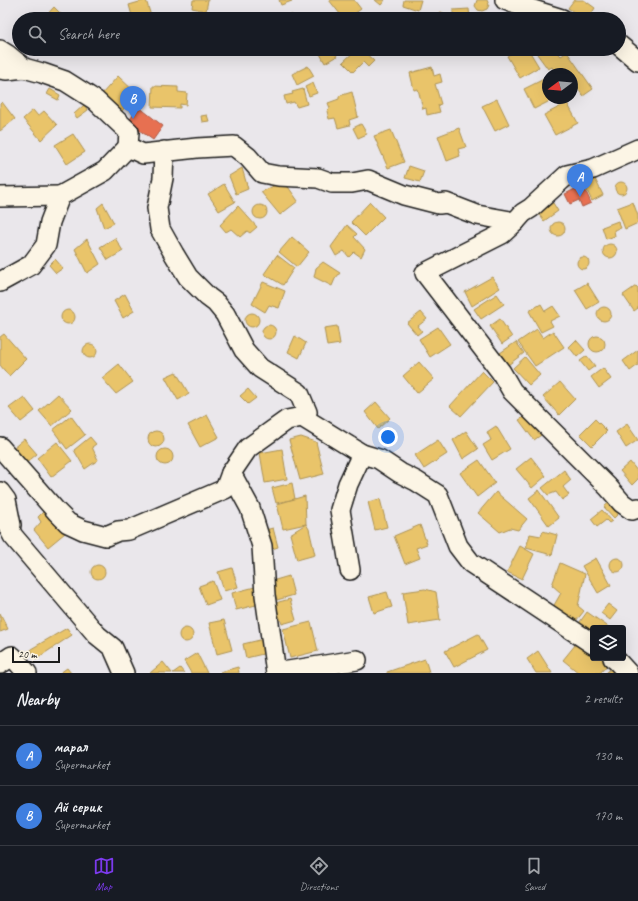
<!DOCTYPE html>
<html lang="en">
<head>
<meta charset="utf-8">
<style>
  body { margin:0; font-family:Caveat,sans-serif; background:#242831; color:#f1f3f6 }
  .controls { position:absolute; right:12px; bottom:12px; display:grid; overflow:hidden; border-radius:4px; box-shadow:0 4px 16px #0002 }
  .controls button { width:36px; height:36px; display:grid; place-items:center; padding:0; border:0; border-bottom:1px solid #363941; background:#171b24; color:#f1f3f6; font:20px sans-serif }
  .compass { position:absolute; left:542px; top:68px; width:36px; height:36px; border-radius:50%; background:#171b24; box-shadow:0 4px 16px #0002; rotate:254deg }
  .scale { position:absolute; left:12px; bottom:10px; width:48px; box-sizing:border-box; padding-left:4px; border:2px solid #1c1c1c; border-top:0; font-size:11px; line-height:14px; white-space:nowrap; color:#1c1c1c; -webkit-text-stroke:3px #fcf5e5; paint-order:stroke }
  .you { position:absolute; left:388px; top:437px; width:14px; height:14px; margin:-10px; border:3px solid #fff; border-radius:50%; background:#1a73e8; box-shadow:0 0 0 6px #1a73e833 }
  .badge { display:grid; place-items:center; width:26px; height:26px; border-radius:50%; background:#7c3aed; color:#fff; font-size:13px; font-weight:700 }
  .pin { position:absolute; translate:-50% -33px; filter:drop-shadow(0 1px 2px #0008) }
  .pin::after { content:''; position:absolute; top:21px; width:14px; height:12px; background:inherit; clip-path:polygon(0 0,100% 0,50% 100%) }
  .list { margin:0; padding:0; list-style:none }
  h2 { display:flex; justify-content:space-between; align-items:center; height:52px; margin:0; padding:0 16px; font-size:17px }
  h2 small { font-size:13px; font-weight:400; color:#9ea1a6 }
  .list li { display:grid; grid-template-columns:26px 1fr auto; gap:12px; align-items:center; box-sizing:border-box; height:60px; padding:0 16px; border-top:1px solid #363941 }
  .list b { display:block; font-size:15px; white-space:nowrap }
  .list p { margin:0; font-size:13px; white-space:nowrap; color:#9ea1a6 }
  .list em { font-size:13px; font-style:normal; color:#9ea1a6 }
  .icon { flex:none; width:22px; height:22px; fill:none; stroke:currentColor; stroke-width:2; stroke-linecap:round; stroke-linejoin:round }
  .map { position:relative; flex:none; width:638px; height:673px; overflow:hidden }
  .search { position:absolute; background:#171b24; box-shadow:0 4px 16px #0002; left:12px; right:12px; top:12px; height:44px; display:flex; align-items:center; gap:10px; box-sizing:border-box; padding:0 14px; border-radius:22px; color:#9ea1a6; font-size:15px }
  .sheet { height:172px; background:#171b24 }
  nav { display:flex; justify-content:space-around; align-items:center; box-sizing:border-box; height:56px; border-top:1px solid #363941; background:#171b24; font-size:11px; color:#9ea1a6 }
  nav a { display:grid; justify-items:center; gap:2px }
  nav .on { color:#7c3aed }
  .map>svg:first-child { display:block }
  .homes { fill:#e9c46a; stroke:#ac9253 }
  .shops { fill:#e76f51; stroke:#aa5641 }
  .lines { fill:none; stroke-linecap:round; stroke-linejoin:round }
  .minor-casing { stroke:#1c1c1c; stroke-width:22 }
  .minor { stroke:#fcf5e5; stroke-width:19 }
</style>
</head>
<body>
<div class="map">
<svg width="638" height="673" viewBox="0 0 638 673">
  <rect width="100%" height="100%" fill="#eae7eb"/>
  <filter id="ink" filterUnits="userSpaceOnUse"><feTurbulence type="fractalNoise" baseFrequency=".025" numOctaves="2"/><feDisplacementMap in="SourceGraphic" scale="8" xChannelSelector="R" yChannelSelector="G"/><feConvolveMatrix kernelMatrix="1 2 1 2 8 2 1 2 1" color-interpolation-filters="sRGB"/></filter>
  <g filter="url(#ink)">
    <!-- homes -->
    <g class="homes">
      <path d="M146 0 151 16 140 19H133L129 5Z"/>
      <path d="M193 0H208L206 11 192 8Z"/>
      <path d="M279 0H291L292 1 281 5Z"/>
      <path d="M329 0H354L361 9 347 19H344Z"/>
      <path d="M375 0H385L381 5Z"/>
      <path d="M404 0H421L418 10 403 5Z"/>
      <path d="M477 0H487L489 5 487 9 482 11 478 10 475 6Z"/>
      <path d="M574 0H584L595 8 588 19H584L568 8Z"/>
      <path d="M54 7 66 19H43Z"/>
      <path d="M469 9 470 19H453V10Z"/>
      <path d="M441 12 445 14 448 19H435L437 14Z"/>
      <path d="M291 14 293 19H279Z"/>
      <path d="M171 16 172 19H158Z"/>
      <path d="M319 49H333L337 56 325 63 318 50Z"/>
      <path d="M357 49H361L374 61 368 67 363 62 353 72 343 62Z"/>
      <path d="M518 49H528L539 67 520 78 507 56Z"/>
      <path d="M544 49H555L561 56 567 52 593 89 583 96 572 80V74H557L552 67 548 69 537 54Z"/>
      <path d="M308 66 314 76 297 85 292 74Z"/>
      <path d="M432 67 434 76 440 74 442 82 435 84 441 104 438 105 440 112 427 115 426 108 423 109 418 89 414 90 410 73Z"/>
      <path d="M118 76 137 94 120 113 101 95Z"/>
      <path d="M544 79 548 87V98H553L554 99 534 109 524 89Z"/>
      <path d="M313 83 317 93 309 96 305 87Z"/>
      <path d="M153 86 178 87V92L187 93 186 105 180 104V108L152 107Z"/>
      <path d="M50 89 60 95 58 100 47 94Z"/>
      <path d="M303 89 307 104 297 107 294 102 286 104 284 96 293 94 292 92Z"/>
      <path d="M352 92 358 117 349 120 350 125 338 128 335 118 329 119 327 111 330 108 328 103 339 99V96Z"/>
      <path d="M497 99 509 124 495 131 482 106Z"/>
      <path d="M2 102 15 119 0 131V104Z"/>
      <path d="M567 103 578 123 555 135 544 115Z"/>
      <path d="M84 105 88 110 77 118 74 114Z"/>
      <path d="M33 110 38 116 44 111 57 125 41 140 23 119Z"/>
      <path d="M207 115 209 121 202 122 201 116Z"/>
      <path d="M361 124 367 134 358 138 353 128Z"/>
      <path d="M459 128 466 147 458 149 460 156 447 161 438 136Z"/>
      <path d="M391 130 404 162 388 168 374 136Z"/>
      <path d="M73 134 85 152 67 164 55 145Z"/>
      <path d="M409 166 424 171 420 182 405 178Z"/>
      <path d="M242 168 248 189 236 194 229 176Z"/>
      <path d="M595 179 603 195 592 201 584 184Z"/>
      <path d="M284 181 298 201 280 215 261 192Z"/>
      <circle cx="621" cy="188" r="6"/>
      <path d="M224 184 235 202 219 211 208 194Z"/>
      <path d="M370 202 384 217 365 236 351 222Z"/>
      <path d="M633 202 638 216V223L625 229 617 208Z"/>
      <path d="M103 203 114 223 104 228 97 208Z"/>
      <path d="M553 203 558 211 544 221 538 213Z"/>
      <circle cx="260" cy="212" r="7"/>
      <path d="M238 206 257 227 250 233 247 231 240 237 231 229 226 232 220 225Z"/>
      <path d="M618 221 621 228 614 230 615 236 606 239 602 227Z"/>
      <circle cx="558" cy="229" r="7"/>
      <path d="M347 225 357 234 354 237 365 249 361 257 354 252 349 257 344 251 336 256 331 247Z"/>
      <path d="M292 237 309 252 297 267 279 252Z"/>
      <path d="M115 238 123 251 108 260 100 247Z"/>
      <path d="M87 239 100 264 87 273 75 249Z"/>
      <circle cx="610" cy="251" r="7"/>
      <path d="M277 255 294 268 283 285 264 274Z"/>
      <circle cx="583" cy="263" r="6"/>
      <path d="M55 259 63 268 56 273 49 265Z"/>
      <path d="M323 262 340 273 335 279 332 286 314 277 316 268Z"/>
      <path d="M492 277 500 288 472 306 465 292Z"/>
      <path d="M263 282 285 291 279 308 269 305 265 312 252 304Z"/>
      <path d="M587 283 599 302 587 309 575 290Z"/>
      <path d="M636 286 638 288V308L634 311 623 295Z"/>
      <path d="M125 294 134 311 123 318 114 301Z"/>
      <path d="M497 294 504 304 481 319 474 309Z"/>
      <path d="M541 304 545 311 553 306 560 316 550 321 553 326 541 332 529 311Z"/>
      <circle cx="604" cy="314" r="7"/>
      <circle cx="68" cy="317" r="7"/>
      <path d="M421 312 427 319 418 326 422 331 417 335 407 323Z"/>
      <circle cx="252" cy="320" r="7"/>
      <path d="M500 319 512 337 502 344 490 326Z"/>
      <circle cx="269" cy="332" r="7"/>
      <path d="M337 326 340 344 327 346 324 328Z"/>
      <path d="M438 327 450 344 430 357 419 339Z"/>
      <path d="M537 329 543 338 553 331 564 347 535 366 518 342Z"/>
      <path d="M4 334 26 359 9 376 0 365V337Z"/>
      <path d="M295 336 306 343 299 358 288 352Z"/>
      <circle cx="597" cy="344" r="8"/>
      <path d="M576 340 585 350 577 357 569 347Z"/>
      <path d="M516 342 524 353 508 365 500 353Z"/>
      <circle cx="90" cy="351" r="7"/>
      <path d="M638 350V365L630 371 623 361Z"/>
      <path d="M587 356 595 366 588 371 580 361Z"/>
      <path d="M525 357 540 375 529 385 513 368Z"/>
      <path d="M419 362 434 379 417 393 403 376Z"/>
      <path d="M119 364 133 382 116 394 102 378Z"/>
      <path d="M603 368 611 379 599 388 591 377Z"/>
      <path d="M482 371 493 382 461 416 450 406Z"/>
      <path d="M176 372 189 394 178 400 165 377Z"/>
      <path d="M560 382 575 399 559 415 543 397Z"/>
      <path d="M248 389 256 398 248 404 240 396Z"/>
      <path d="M58 394 72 409 52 426 39 411Z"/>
      <path d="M24 397 35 411 21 422 9 408Z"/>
      <path d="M376 402 390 418 378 429 365 412Z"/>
      <path d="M529 414 544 433 534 440 519 420Z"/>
      <path d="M207 415 219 437 200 447 188 425Z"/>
      <path d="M71 416 85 435 67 449 53 430Z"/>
      <path d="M595 419 607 431 592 446 580 434Z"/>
      <path d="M627 424 638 440 626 448 616 432Z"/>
      <path d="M496 426 510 449 492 460 483 445 491 440 487 432Z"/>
      <circle cx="156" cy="439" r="8"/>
      <path d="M466 431 478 449 463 459 453 440Z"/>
      <path d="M90 437 96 444 92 447 98 460 85 469 74 450Z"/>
      <path d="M301 437 316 442 324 474 300 480 289 440Z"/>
      <path d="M24 439 37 454 25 464 12 449Z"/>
      <path d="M438 440 447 454 424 469 415 455Z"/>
      <path d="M57 442 72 461 51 477 37 458Z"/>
      <circle cx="165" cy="457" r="8"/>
      <path d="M282 449 287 479 265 483 260 453Z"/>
      <path d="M531 457 546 476 532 488 516 469Z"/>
      <path d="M479 460 495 483 477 497 460 473Z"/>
      <path d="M630 462 638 472V479L632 485 620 471Z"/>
      <path d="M564 470 571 480 563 487 569 495 562 500 556 492 548 495 542 488Z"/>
      <path d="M292 483 295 499 276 503 272 488Z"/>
      <path d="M539 490 559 518 549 526 529 498Z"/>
      <path d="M496 492 527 519 518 530 510 528 500 532 478 513Z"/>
      <path d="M305 496 306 524 283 529 277 504Z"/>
      <path d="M614 498 623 509 614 518 604 507Z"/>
      <path d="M380 499 387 527 375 530 368 502Z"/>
      <path d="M45 510 65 533 48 547 34 530 41 522 38 517Z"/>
      <path d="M602 510 612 521 609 523 606 520 597 527 591 519Z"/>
      <path d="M306 524 309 529 315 555 297 560 290 534Z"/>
      <path d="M420 525 427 544 416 548 420 558 405 564 394 536Z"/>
      <path d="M273 528 278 547 266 551 261 531Z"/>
      <path d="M543 531 557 535 552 555 526 548 530 534 541 536Z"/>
      <path d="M520 546 534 554 522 579 507 572Z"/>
      <path d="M596 558 611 585 598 593 582 566Z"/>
      <circle cx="617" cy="565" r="7"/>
      <path d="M560 563 585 574 578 606 584 611 576 621 553 607 561 593 552 585Z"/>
      <circle cx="98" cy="572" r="7"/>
      <path d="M232 568 238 587 224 591 218 572Z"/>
      <path d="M289 576 294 595 277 600 272 581Z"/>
      <path d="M213 581 220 600 206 605 199 586Z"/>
      <path d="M255 587 260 604 236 610 232 593Z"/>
      <path d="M425 589 436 592 440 620 408 625 403 592Z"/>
      <path d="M387 592 392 607 374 613 369 597Z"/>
      <path d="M290 599 296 620 282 624 275 603Z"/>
      <path d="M608 604 617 611 610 620 601 613Z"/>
      <path d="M587 612 610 628H593V638L577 626Z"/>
      <path d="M0 613 8 629 0 632Z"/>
      <path d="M224 620 232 650 217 654 209 623Z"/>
      <path d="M311 622 318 651 290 658 283 629Z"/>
      <path d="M67 628 72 635 36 659 31 649Z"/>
      <circle cx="186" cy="635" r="7"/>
      <path d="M478 634 487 650 454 667 445 651Z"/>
      <path d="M264 639 267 653 246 658 243 644Z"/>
      <path d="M580 639 593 650V658H603L609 663 600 673H579L563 660Z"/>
      <path d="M538 651 552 673H536L527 659Z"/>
      <path d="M197 653 207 673H191L184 661Z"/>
      <path d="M425 659 429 672 426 673H387V672Z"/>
      <path d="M163 662 172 673H150Z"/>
      <path d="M615 665 623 673H606Z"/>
      <path d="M238 667 239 673H221L220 672Z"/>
      <path d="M67 668 71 673H60Z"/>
      <path d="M180 668 184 673H173Z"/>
    </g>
    <!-- shops -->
    <g class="shops">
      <path d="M139 107 163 126 153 140 128 122Z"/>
      <path d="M583 185 591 203 582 207 579 200 570 204 565 194Z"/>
    </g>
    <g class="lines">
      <!-- minor casing -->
      <g class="minor-casing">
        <g id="minor">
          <path d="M505 0 527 8 562 19"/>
          <path d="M619 45 638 61"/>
          <path d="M0 50 8 55 24 68 42 73 65 81 95 100 129 132 128 147 143 154 197 148 234 146 248 157 262 173 278 176 318 178 332 183H352L368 180 404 195 439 204 446 203 477 215 515 222"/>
          <path d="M0 69 7 70 24 68"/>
          <path d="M638 149 593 169 567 175 531 208 523 213 515 222 502 234 425 273 501 372 512 391 608 487 622 503 632 510 638 508"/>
          <path d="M164 151 163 178 157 208 160 229 174 254 188 277 208 297 216 303 225 314 244 350 260 368 299 393 307 412 302 417"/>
          <path d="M0 197 60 196"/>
          <path d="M0 282 31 265 46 245 50 222 60 196 105 171 128 147"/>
          <path d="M0 447 57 512 68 523 83 530 106 536 118 531 129 530 225 489 231 473 248 448 287 420 302 417 362 454 379 459 400 473 416 481 438 495 458 546 471 563 593 644"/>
          <path d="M231 473 250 508 262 546 265 595 276 673"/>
          <path d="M0 492 6 500 11 525"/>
          <path d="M0 511 13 536 97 635 113 648 124 673"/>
          <path d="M350 570 340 510 348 484 362 454"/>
          <path d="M613 658 617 661 628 673"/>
          <path d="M0 664 12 656 27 673"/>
          <path d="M276 673 357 660"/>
        </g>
      </g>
      <!-- minor -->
      <use href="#minor" class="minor"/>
    </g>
  </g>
</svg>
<div class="controls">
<button><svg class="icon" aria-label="layers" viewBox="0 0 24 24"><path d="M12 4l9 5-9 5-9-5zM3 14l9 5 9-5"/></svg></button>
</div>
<svg class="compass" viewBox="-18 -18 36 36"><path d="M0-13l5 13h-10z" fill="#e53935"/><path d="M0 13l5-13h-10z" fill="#9ea1a6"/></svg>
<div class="scale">20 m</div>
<div class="you"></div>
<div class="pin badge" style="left:580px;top:197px;background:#3f7fe0">A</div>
<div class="pin badge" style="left:133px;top:119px;background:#3f7fe0">B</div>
<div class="search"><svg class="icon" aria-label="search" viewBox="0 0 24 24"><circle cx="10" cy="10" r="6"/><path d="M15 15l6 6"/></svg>Search here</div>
</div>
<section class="sheet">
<h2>Nearby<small>2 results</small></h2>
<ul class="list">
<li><span class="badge" style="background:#3f7fe0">A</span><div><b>марал</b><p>Supermarket</p></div><em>130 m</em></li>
<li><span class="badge" style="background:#3f7fe0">B</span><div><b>Ай серик</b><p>Supermarket</p></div><em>170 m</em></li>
</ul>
</section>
<nav>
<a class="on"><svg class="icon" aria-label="map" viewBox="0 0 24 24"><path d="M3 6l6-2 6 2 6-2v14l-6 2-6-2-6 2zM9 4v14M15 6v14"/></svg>Map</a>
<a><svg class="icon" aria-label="directions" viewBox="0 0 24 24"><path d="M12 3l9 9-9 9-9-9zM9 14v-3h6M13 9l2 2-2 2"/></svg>Directions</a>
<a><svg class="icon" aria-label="saved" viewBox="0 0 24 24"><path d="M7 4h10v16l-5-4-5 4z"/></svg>Saved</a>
</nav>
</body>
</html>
